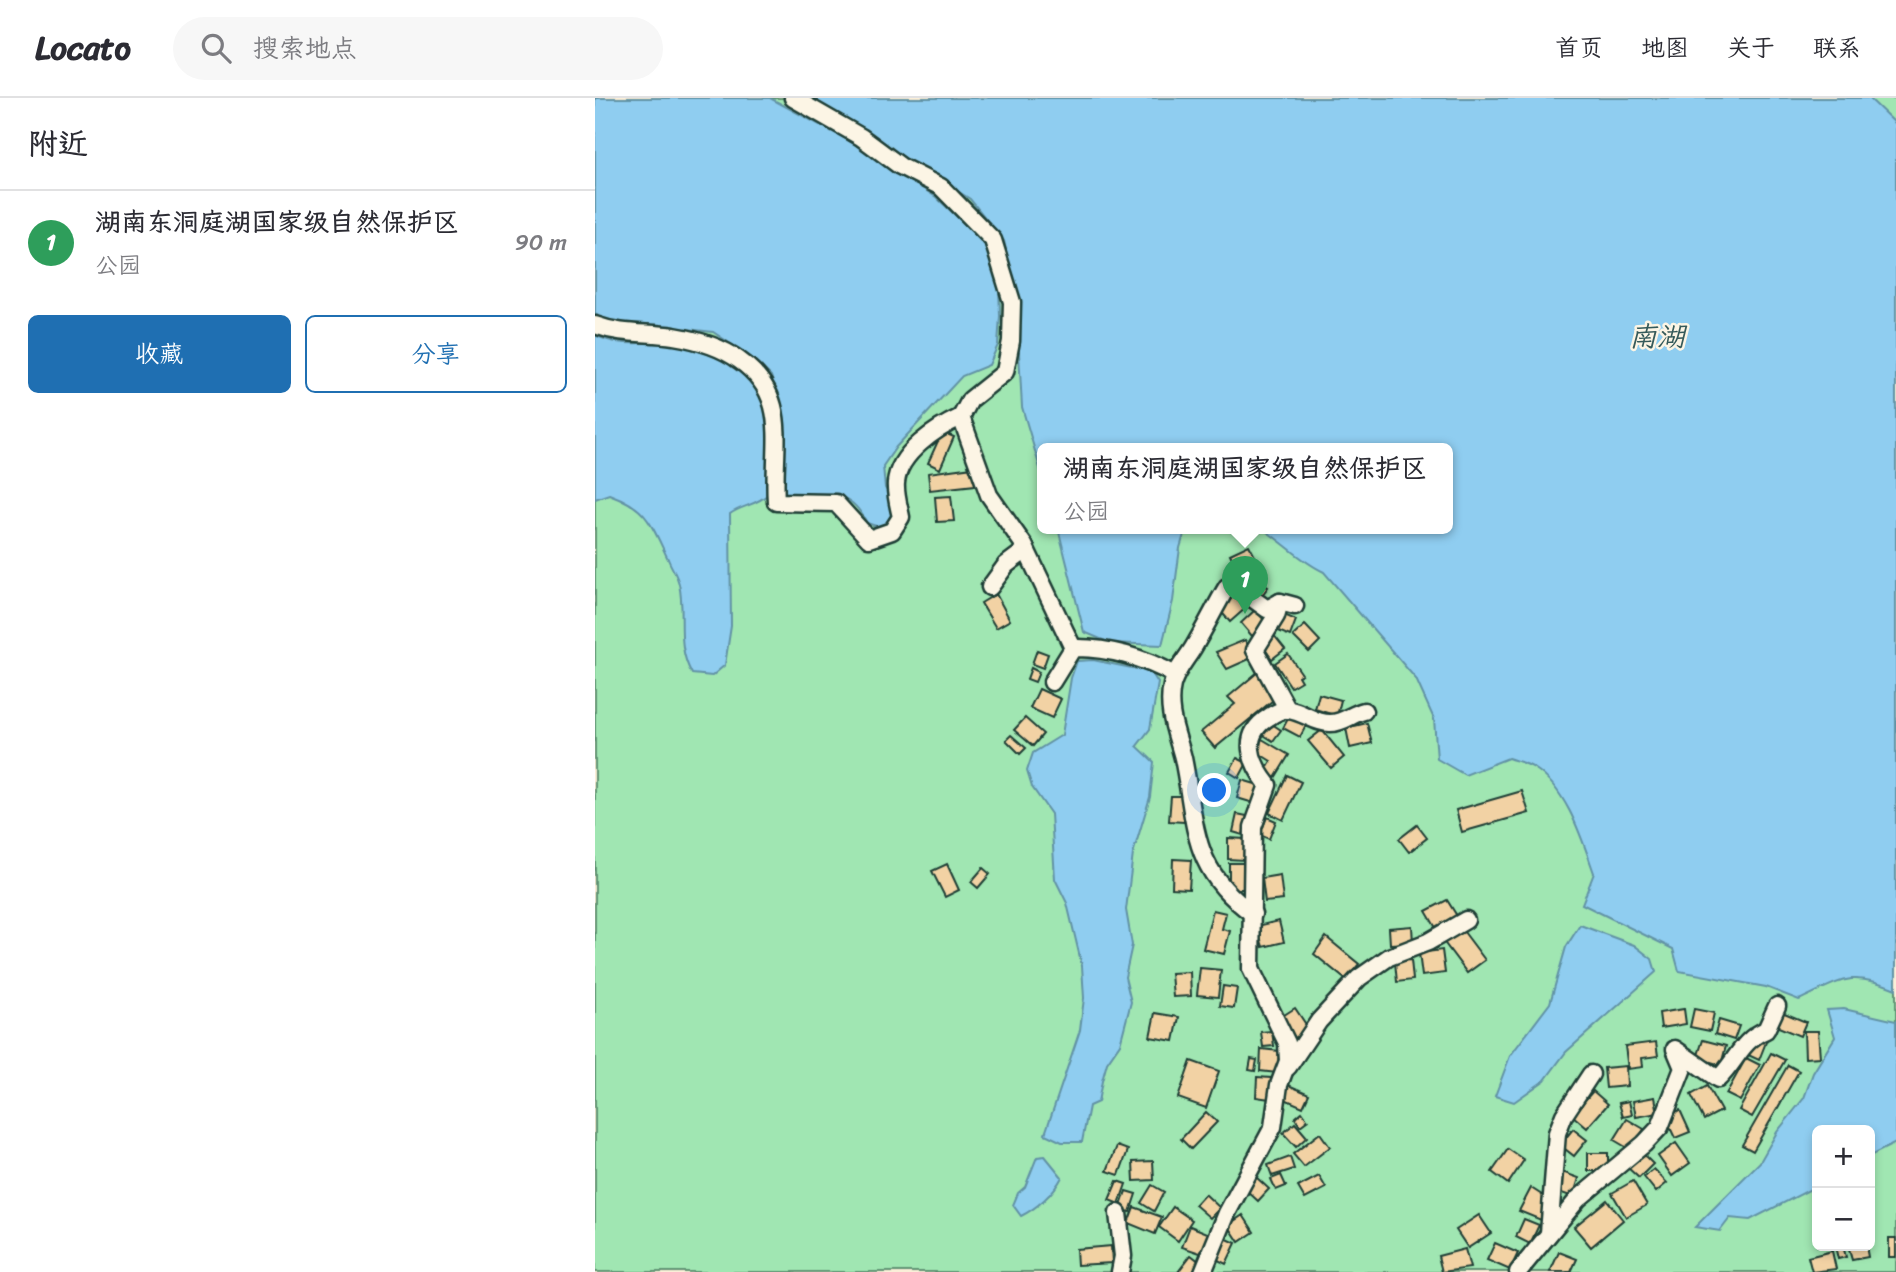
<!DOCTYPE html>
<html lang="zh">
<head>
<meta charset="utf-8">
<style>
  body { margin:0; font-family:Sriracha,"LXGW WenKai TC",sans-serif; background:#f7f7f7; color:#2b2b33 }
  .controls { position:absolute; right:21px; bottom:21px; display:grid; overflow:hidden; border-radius:10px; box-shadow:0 4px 10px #0003 }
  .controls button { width:63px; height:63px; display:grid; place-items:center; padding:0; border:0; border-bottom:2px solid #e1e1e2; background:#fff; color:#2b2b33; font:35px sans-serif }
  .you { position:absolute; left:620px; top:693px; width:24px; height:24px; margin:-18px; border:5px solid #fff; border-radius:50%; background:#1a73e8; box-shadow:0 0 0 10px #1a73e833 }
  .badge { display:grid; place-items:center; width:46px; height:46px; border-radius:50%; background:#1f6fb2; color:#fff; font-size:23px; font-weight:700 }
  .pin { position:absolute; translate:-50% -58px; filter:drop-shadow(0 2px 4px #0008) }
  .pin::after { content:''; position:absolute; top:37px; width:24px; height:21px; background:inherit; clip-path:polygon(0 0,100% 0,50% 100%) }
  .popup { position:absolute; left:442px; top:345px; width:416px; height:91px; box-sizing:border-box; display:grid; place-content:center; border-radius:10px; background:#fff; filter:drop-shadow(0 2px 5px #0005); font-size:23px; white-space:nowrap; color:#7c7c81 }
  .popup b { font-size:26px; color:#2b2b33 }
  .popup::after { content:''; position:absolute; left:50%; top:100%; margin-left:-14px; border:14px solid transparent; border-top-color:#fff }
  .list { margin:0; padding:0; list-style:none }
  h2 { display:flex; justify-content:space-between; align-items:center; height:91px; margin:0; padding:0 28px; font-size:30px }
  h2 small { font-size:23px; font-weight:400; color:#7c7c81 }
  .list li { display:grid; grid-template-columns:46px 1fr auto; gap:21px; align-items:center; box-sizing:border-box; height:105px; padding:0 28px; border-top:2px solid #e1e1e2 }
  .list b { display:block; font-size:26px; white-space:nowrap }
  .list p { margin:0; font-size:23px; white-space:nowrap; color:#7c7c81 }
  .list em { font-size:23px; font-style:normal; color:#7c7c81 }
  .actions { display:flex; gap:14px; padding:21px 28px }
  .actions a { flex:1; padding:16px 0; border:2px solid #1f6fb2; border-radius:10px; text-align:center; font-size:24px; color:#1f6fb2 }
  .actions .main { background:#1f6fb2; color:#fff }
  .icon { flex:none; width:38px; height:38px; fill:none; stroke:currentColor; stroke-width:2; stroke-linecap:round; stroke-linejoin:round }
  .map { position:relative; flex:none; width:1301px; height:1174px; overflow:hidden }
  header { display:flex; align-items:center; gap:42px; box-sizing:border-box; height:98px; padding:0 35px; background:#fff; border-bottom:2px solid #e1e1e2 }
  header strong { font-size:33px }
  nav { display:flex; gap:38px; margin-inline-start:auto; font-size:24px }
  .search { width:490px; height:63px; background:#f7f7f7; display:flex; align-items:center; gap:18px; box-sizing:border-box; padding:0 24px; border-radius:38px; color:#7c7c81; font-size:26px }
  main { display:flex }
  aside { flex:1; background:#fff }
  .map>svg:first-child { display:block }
  .green { fill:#a0e6b2; stroke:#609273; stroke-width:2; fill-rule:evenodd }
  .water { fill:#8fcdf0; stroke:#6293a5; stroke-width:2 }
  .building { fill:#f2d2a4; stroke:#1f3d34; stroke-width:2 }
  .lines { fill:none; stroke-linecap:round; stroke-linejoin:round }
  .street-casing { stroke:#1f3d34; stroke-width:21 }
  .street { stroke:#fcf5e5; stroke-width:16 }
  .labels { text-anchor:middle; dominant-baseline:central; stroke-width:5; stroke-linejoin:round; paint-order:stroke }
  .water-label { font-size:28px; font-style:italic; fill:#355a5a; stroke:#fcf5e5 }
</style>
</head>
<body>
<header>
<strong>Locato</strong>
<div class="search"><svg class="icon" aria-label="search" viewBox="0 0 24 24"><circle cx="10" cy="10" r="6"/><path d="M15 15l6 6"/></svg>搜索地点</div>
<nav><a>首页</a><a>地图</a><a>关于</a><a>联系</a></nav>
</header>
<main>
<aside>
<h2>附近<small></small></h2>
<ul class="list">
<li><span class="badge" style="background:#2e9e5b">1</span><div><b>湖南东洞庭湖国家级自然保护区</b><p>公园</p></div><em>90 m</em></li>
</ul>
<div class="actions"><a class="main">收藏</a><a>分享</a></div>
</aside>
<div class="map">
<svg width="1301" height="1174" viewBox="0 0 1301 1174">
  <rect width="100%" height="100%" fill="#faeed8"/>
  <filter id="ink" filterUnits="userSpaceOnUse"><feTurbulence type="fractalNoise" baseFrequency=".0143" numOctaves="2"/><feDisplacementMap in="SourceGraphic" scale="14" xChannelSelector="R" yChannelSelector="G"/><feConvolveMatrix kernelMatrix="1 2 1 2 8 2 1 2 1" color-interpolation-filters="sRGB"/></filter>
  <g filter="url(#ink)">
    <!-- green -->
    <path class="green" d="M0 0H1301V1174H0ZM447 350H853V430H447ZM1222 1032H1275V1148H1222Z"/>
    <!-- water -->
    <g class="water">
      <path d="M0 0H175L251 41 341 99 395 150 404 188 405 218 403 247 394 267 367 278 301 349 288 368 290 390 300 406 296 422 287 430 272 425C254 389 231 395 196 400L187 395 184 371 190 322 176 278 157 260 118 234 48 226 28 227 6 221 0 215Z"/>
      <path d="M215 0H1274L1301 26V891C1255 872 1247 882 1204 902L1171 889 1084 873 1078 851 987 806 999 775C987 741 972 691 939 670 932 665 921 663 913 660L870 677 842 661 839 621 821 581 729 474C705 463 689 444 666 430H853V350H447V377L427 309 421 200 409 143 375 101Z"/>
      <path d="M0 237C30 251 44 242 73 246 108 250 163 271 171 310 176 338 170 368 173 396 163 407 147 407 135 416L136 528 130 567 117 578 97 576C80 546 91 518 84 486 82 477 76 469 73 461 56 426 53 410 14 396L0 401Z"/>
      <path d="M463 430H591L585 450 578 503 567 547 515 545 489 534Z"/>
      <path d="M498 562 556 574 563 585 555 631 542 648 559 664 555 699 538 756 531 812 537 847 530 879 536 904 525 946 512 965 507 983 503 1004 494 1008 487 1044H467L450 1036 485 932 489 900 487 868 472 805 460 781 456 716 437 689 432 673 438 655 467 637 476 580 482 563Z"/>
      <path d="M985 827 1039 847 1057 861 1061 874 971 954 950 982 919 1004 900 998 915 958 955 905 971 849Z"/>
      <path d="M1249 911 1301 923V1045L1275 1058V1032H1222V1088L1155 1122 1135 1120 1125 1133 1100 1129 1165 1064 1182 1034 1209 1000 1218 975 1240 939 1232 912Z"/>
      <path d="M450 1058 467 1079C459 1095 442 1110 426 1118L418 1107 423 1095 430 1089 442 1059Z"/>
    </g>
    <!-- building -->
    <g class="building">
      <path d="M347 334 359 339 345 371 333 365Z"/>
      <path d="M378 369 380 387 335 392 333 375Z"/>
      <path d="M356 398 359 423 342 424 340 399Z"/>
      <path d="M654 447 662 462 643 472 635 456Z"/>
      <path d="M654 476 673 489 665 500 646 487Z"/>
      <path d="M640 495 652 509 635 524 623 510Z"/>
      <path d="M401 496 415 522 401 530 386 505Z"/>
      <path d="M660 512 672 525 657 538 646 525Z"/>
      <path d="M687 516 701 522 695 538 681 532Z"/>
      <path d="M710 527 725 543 714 554 698 538Z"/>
      <path d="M678 536 690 551 677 561 666 546Z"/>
      <path d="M650 542 659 559 632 571 621 554Z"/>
      <path d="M442 552 453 556 448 570 437 566Z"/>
      <path d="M693 556 707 576 703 578 706 583 696 589 680 565Z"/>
      <path d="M436 570 444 574 440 584 432 581Z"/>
      <path d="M663 574 683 598 620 650 606 634 640 606 633 599Z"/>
      <path d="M444 591 466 601 457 620 435 610Z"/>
      <path d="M724 596 746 602 742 618 720 611Z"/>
      <path d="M695 617 712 626 705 639 688 630Z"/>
      <path d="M430 620 448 636 438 648 419 632Z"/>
      <path d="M674 624 686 632 678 643 667 636Z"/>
      <path d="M772 625 777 645 755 650 751 630Z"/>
      <path d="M727 632 749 659 736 670 713 643Z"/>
      <path d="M416 637 431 650 425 656 411 642Z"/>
      <path d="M667 641 694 657 680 680 670 673 676 663 660 653Z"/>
      <path d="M642 660 652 665 644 680 634 674Z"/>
      <path d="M692 677 706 684 688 722 674 715Z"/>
      <path d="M647 682 667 688 662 706 642 700Z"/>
      <path d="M927 693 934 715 867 734 861 712Z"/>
      <path d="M576 698H590L589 724 574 723Z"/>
      <path d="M642 716 652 718 648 737 638 734Z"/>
      <path d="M672 719 681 723 674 741 665 737Z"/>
      <path d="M822 727 832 740 814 754 804 741Z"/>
      <path d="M633 740 650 741 649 762 633 761Z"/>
      <path d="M578 761 596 762 594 791 577 790Z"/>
      <path d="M634 765H650L649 791H634Z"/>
      <path d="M352 766 364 792 350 799 337 773Z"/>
      <path d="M388 770 395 776 383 790 376 784Z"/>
      <path d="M685 777 688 802 670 804 667 780Z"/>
      <path d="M852 802 862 818 841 830 831 813Z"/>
      <path d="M618 812 631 815 627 831 635 833 629 856 608 851Z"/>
      <path d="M684 823 689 844 668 849 662 828Z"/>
      <path d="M817 828 818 845 795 846 794 830Z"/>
      <path d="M866 830 890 862 872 875 848 843Z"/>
      <path d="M731 839 764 866 751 882 719 856Z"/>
      <path d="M847 852 850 875 827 878 824 855Z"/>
      <path d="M816 862 818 882 802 884 800 864Z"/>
      <path d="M605 870 626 872 623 899 602 897Z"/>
      <path d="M595 874 596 898 578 899 576 875Z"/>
      <path d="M628 888 642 890 639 910 625 908Z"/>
      <path d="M700 910 714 931 700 940 686 919Z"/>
      <path d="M1089 911 1091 926 1066 930 1064 915Z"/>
      <path d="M1099 911 1119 915 1115 933 1095 929Z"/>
      <path d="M1187 914 1211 924 1205 938 1181 928Z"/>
      <path d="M560 915 584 919 579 943 555 939Z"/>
      <path d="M1124 922 1144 928 1139 942 1120 936Z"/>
      <path d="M677 933 679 948 668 949 666 934Z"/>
      <path d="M1209 933H1223L1225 959 1210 960Z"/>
      <path d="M1173 939 1164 962 1151 956 1156 944Z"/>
      <path d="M1108 942 1131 948 1126 967 1102 960Z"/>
      <path d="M1061 944 1063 958 1047 960 1048 969 1033 971 1030 948Z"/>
      <path d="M666 951 684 953 682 975 665 973Z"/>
      <path d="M1176 955 1190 962 1157 1019 1144 1012Z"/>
      <path d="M1151 960 1165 967 1145 1003 1131 996Z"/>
      <path d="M656 961 662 962 660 973 654 972Z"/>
      <path d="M596 963 624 973 611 1010 583 1000Z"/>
      <path d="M1193 967 1204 973 1158 1053 1147 1047Z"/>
      <path d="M1031 968 1032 988 1011 990 1009 970Z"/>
      <path d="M662 979 676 980 675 1001 661 999Z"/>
      <path d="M691 986 714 996 708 1009 685 999Z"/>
      <path d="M1112 988 1126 1013 1109 1022 1096 997Z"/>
      <path d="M998 993 1013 1006 992 1030 977 1017Z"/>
      <path d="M1060 999 1063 1015 1041 1019 1038 1003Z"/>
      <path d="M1034 1003 1037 1017 1028 1019 1024 1005Z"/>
      <path d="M1085 1012 1095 1034 1080 1040 1070 1019Z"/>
      <path d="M611 1014 622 1024 596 1051 586 1041Z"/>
      <path d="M707 1014 713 1022 705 1028 700 1020Z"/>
      <path d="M1032 1021 1049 1031 1036 1052 1019 1042Z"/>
      <path d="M700 1025 712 1039 701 1049 688 1035Z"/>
      <path d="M978 1031 992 1042 979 1058 965 1047Z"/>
      <path d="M725 1035 735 1049 709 1069 698 1056Z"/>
      <path d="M1081 1045 1095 1065 1077 1078 1063 1058Z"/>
      <path d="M522 1048 533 1052 524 1077 512 1073Z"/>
      <path d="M913 1051 929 1062 913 1086 897 1074Z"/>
      <path d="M1046 1054 1058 1066 1044 1080 1032 1069Z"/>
      <rect x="993" y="1055" width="20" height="18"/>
      <path d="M695 1059 699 1071 677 1078 673 1067Z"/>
      <path d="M558 1063 559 1082 539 1083 538 1064Z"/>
      <path d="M1059 1071 1072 1085 1061 1094 1049 1079Z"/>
      <path d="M967 1074 984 1080 978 1099 961 1093Z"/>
      <path d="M686 1077 691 1088 681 1092 676 1081Z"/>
      <path d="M724 1078 731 1090 710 1101 703 1089Z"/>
      <path d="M661 1079 674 1091 663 1103 650 1091Z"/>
      <path d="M522 1083 531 1086 524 1106 514 1102Z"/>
      <path d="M1038 1083 1052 1107 1031 1119 1017 1095Z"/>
      <path d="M557 1087 569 1094 559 1113 546 1105Z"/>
      <path d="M936 1090 953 1101 946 1122 924 1113Z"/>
      <path d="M531 1093 541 1096 535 1114 525 1111Z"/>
      <path d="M610 1096 625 1110 615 1120 600 1107Z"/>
      <path d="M1012 1102 1028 1122 996 1149 979 1129Z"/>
      <path d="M539 1109 567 1119 560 1136 533 1125Z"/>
      <path d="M578 1109 597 1122 583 1143 564 1129Z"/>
      <path d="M648 1117 659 1134 644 1144 633 1127Z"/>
      <path d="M884 1117 896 1135 873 1150 861 1132Z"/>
      <path d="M929 1121 944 1127 935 1146 921 1139Z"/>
      <path d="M595 1128 615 1136 608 1156 587 1149Z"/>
      <path d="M630 1140 641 1145 631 1166 621 1161Z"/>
      <rect x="1294" y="1140" width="7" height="19"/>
      <path d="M900 1145 923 1155 915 1172 892 1162Z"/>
      <path d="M516 1148 517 1165 482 1167 481 1151Z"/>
      <path d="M1240 1148H1248L1251 1159 1243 1161Z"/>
      <path d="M1253 1148H1271L1273 1159 1257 1162Z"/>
      <path d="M870 1151 875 1170 847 1174 843 1158Z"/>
      <path d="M1237 1153 1241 1171 1217 1174 1213 1159Z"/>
      <path d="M964 1154 982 1161 976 1174H955Z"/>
      <path d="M596 1157 605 1164 597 1174H583Z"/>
    </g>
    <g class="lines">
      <!-- street casing -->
      <g class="street-casing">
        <g id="street">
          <path d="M198 0 266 39 305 68 346 89 398 142 417 204 416 243 410 274 375 302 366 319 394 397 429 447 478 550"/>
          <path d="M0 227C27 237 51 234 79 238 103 242 125 248 144 262 197 299 177 347 181 404L241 405 274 441 297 433 306 419C304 409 300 396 301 385 303 355 342 330 366 319"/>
          <path d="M395 489 411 467 431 452"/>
          <path d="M685 504 681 518 660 552 693 612"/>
          <path d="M457 584 478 550C512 549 550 560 580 577"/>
          <path d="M658 816C595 771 602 728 588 660 582 636 571 613 577 587 581 572 590 563 598 550 610 530 620 509 632 489L640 488 672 511 685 504 700 508"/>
          <path d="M693 969 724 923 764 880 794 859 833 844 871 822"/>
          <path d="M523 1115 528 1158 525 1174"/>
          <path d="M954 1135 962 1035 969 1017 996 976"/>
          <path d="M608 1174 632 1115 678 1029 684 987 693 963 692 945 656 871 658 729 673 687C655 664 645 637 674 619 680 615 687 611 694 612 709 614 719 625 735 625 749 625 756 616 769 613"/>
          <path d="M923 1174 983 1101 1049 1046 1065 1029 1088 970 1080 951 1123 981C1141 964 1146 942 1171 932L1182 908"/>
        </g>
      </g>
      <!-- street -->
      <use href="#street" class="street"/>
    </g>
  </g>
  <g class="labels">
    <!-- water labels -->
    <g class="water-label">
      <text x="1062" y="238">南湖</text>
    </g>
  </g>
</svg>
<div class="controls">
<button>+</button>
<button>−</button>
</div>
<div class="you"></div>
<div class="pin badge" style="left:650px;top:516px;background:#2e9e5b">1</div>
<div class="popup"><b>湖南东洞庭湖国家级自然保护区</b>公园</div>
</div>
</main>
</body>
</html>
